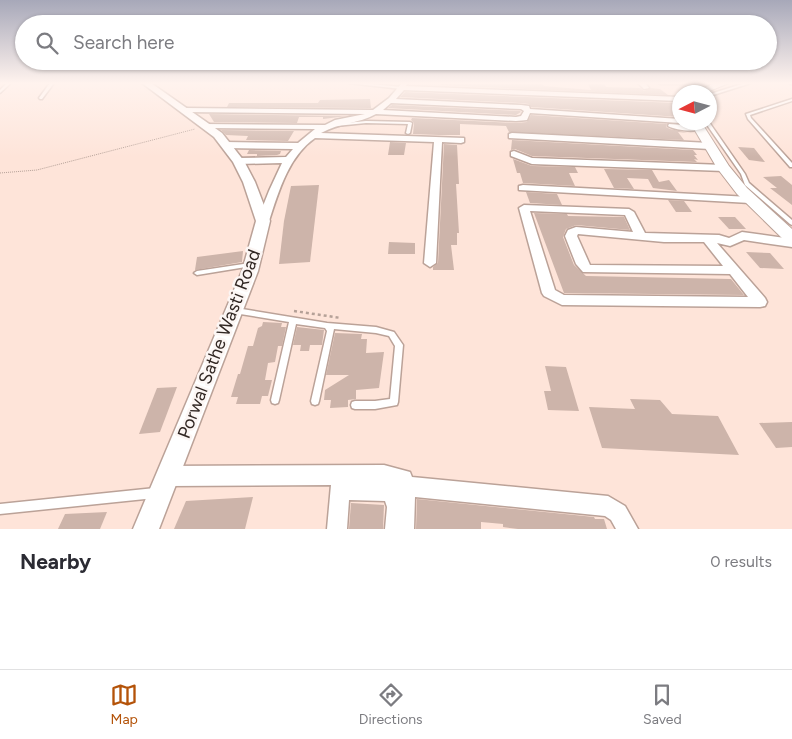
<!DOCTYPE html>
<html lang="en">
<head>
<meta charset="utf-8">
<style>
  body { margin:0; font-family:Figtree,sans-serif; background:#f2f2f3; color:#2b2b33 }
  .compass { position:absolute; left:672px; top:85px; width:45px; height:45px; border-radius:50%; background:#fff; box-shadow:0 1px 4px #0004; rotate:264deg }
  .list { margin:0; padding:0; list-style:none }
  h2 { display:flex; justify-content:space-between; align-items:center; height:65px; margin:0; padding:0 20px; font-size:21px }
  h2 small { font-size:16px; font-weight:400; color:#7c7c81 }
  .icon { flex:none; width:28px; height:28px; fill:none; stroke:currentColor; stroke-width:2; stroke-linecap:round; stroke-linejoin:round }
  .map { position:relative; flex:none; width:792px; height:529px; overflow:hidden }
  .search { position:absolute; background:#fff; box-shadow:0 1px 4px #0004; left:15px; right:15px; top:15px; height:55px; display:flex; align-items:center; gap:12px; box-sizing:border-box; padding:0 18px; border-radius:28px; color:#7c7c81; font-size:19px }
  .sheet { height:140px; background:#fff }
  nav { display:flex; justify-content:space-around; align-items:center; box-sizing:border-box; height:70px; border-top:1px solid #e1e1e2; background:#fff; font-size:14px; color:#7c7c81 }
  nav a { display:grid; justify-items:center; gap:2px }
  nav .on { color:#b45309 }
  .map>svg:first-child { display:block }
  .building { fill:#cdb4aa }
  .lines { fill:none; stroke-linecap:round; stroke-linejoin:round }
  .service-casing { stroke:#bba298; stroke-width:3 }
  .minor-casing { stroke:#bba298; stroke-width:3 }
  .tertiary-casing { stroke:#bba298; stroke-width:3 }
  .secondary-casing { stroke:#bba298; stroke-width:2 }
  .path-far1 { stroke:#b5a198; stroke-width:1; stroke-dasharray:1 1; stroke-linecap:butt }
  .path { stroke:#b5a198; stroke-width:2.5; stroke-dasharray:3 3; stroke-linecap:butt }
  .service { fill:#fff; fill-rule:evenodd }
  .minor { fill:#fff; fill-rule:evenodd }
  .tertiary { fill:#fff; fill-rule:evenodd }
  .secondary { fill:#fff; fill-rule:evenodd }
  .labels { text-anchor:middle; dominant-baseline:central; stroke-width:5; stroke-linejoin:round; paint-order:stroke }
  .street-label { font-size:18px; fill:#312723; stroke:#fcf6f4 }
</style>
</head>
<body>
<div class="map">
<svg width="792" height="529" viewBox="0 0 792 529">
  <rect width="100%" height="100%" fill="#fee4d9"/>
  <!-- building -->
  <g class="building">
    <path d="M441 83H543L544 86 591 90 588 84H604L606 87 640 88 644 91 651 88 660 89 668 95 409 84 441 85Z"/>
    <path d="M405 92 677 103 680 105V117L531 107 529 104 521 103 400 97Z"/>
    <path d="M370 99 371 108 227 107 229 103H318L320 100Z"/>
    <path d="M392 105 520 111 521 112 516 115 388 108Z"/>
    <path d="M209 114 347 116 323 119V117H299L297 123 214 122Z"/>
    <path d="M531 115 667 124 666 127 670 129 688 133 678 132 684 140 509 132 506 126 460 124V135H439L413 134 414 123 411 120 412 118 516 123 527 122Z"/>
    <path d="M221 130 294 131 288 141 246 140 248 136 226 135Z"/>
    <path d="M512 140 693 150 697 155H694L698 160 694 159 697 162 532 156 515 149 511 150Z"/>
    <path d="M390 142 406 143 404 155H388Z"/>
    <path d="M444 144 457 145 459 184H456L459 233H457V245H451L454 270H433V267L438 263Z"/>
    <path d="M738 147 754 148 765 162 749 160Z"/>
    <path d="M249 150 281 151 280 154 277 155 257 156V154H247Z"/>
    <path d="M513 159 532 166 575 167 578 173H569L575 186 523 183 520 173H517Z"/>
    <path d="M604 169 652 170 659 182 669 180 677 191 653 188 648 179 627 178 634 189 614 188Z"/>
    <path d="M781 176 792 185V205L770 188H777L763 177Z"/>
    <path d="M319 185 310 262 279 264 284 221 291 186Z"/>
    <path d="M526 192 557 194 562 205 530 203Z"/>
    <path d="M668 200 684 201 692 212H676Z"/>
    <path d="M534 213 567 214 568 216 624 217 630 230 576 225 566 229 563 237 574 265 586 276 731 279 744 295 564 293Z"/>
    <path d="M718 217H735L746 229H729Z"/>
    <path d="M389 242 415 243V254H388Z"/>
    <path d="M243 251 242 262 195 270 197 257Z"/>
    <path d="M746 252 770 253 784 269 760 268Z"/>
    <path d="M263 322 282 323 281 327H286L282 346H278L275 362 268 363 265 380H272L268 396H262L260 404H236L238 397H231L238 374H240L248 346H253L258 328 262 326Z"/>
    <path d="M297 327 324 330 322 345H310L309 351H300L301 345H293Z"/>
    <path d="M335 333 362 334 361 339H367L366 353 384 352 379 388 356 390V399L348 400V407L330 408 331 400H324L325 390 349 375H326Z"/>
    <path d="M545 366 566 367 579 411 548 410 544 391H551Z"/>
    <path d="M177 387 160 432 139 434 157 388Z"/>
    <path d="M630 399 660 400 672 414 718 416 739 455 602 448 589 407 635 409Z"/>
    <path d="M792 422V447L776 448 759 423Z"/>
    <path d="M253 497 245 529H174L186 501Z"/>
    <path d="M417 499 594 517 595 519H604L607 529H518L503 527V524L481 522V529H416Z"/>
    <path d="M351 503 384 505 383 529H349Z"/>
    <path d="M107 512 100 529H58L65 514Z"/>
  </g>
  <g class="lines">
    <!-- service casing -->
    <g class="service-casing">
      <g id="service">
        <path d="M7 83H11L0 93V90Z"/>
        <path d="M50 83H54L42 99H40L39 98Z"/>
        <path d="M348 83H361L402 87 404 88 402 89Z"/>
        <path d="M658 83H686L684 84H660Z"/>
        <path d="M745 83H751L710 96V94Z"/>
        <path d="M789 83H792V84H790Z"/>
        <path d="M792 99V101L750 115 751 118 792 163V167H790L748 119 746 114Z"/>
        <path d="M366 121 410 122 412 123 410 133 408 134 406 133 408 124 366 123 336 126 334 125 336 124Z"/>
        <path d="M705 122H709L745 174 749 183 792 220V225L790 224 745 185 741 174Z"/>
        <path d="M250 263 252 264 253 265 252 266 197 275 194 273 197 271Z"/>
        <path d="M236 308 327 323 376 327 394 332 403 345 398 402 397 405 375 409H355L352 408 351 405 352 402 355 401H375L390 399 395 346 389 336 376 333 334 329 319 401 318 404 315 405 312 404 311 401 327 331 325 328 296 324 279 400 278 403 275 404 272 403 271 400 289 322 234 313 233 311 234 309Z"/>
        <path d="M155 488 158 490 160 493 158 496 155 498 0 514V504Z"/>
      </g>
    </g>
    <!-- minor casing -->
    <g class="minor-casing">
      <g id="minor">
        <path d="M402 83H408L406 86 680 97V101L404 90 396 99 521 105 529 106 530 109 680 119V122H683L680 123 530 113 527 120 516 121 376 114C358 124 341 122 321 133L464 138V142L461 143 442 142 436 263 430 267 424 263 434 142 315 138C289 156 279 190 269 221L263 224 257 221 269 191 282 163 238 164 233 161 238 158 286 157 293 149 225 148 221 145 225 142 298 143 315 129 207 128 203 126 204 124 325 125 335 120 365 114 185 112 181 110 185 108 373 110 389 98ZM391 103 521 109 524 111 521 116 516 117 383 110Z"/>
        <path d="M638 83H645L649 88 644 89Z"/>
        <path d="M669 124 698 126 702 128C695 133 675 130 668 126Z"/>
        <path d="M512 133 710 143 714 146 710 149 509 138V134Z"/>
        <path d="M514 151 532 158 724 165 729 168 724 171 532 164 511 156V152Z"/>
        <path d="M523 185 750 197 755 200 750 203 519 190V186Z"/>
        <path d="M524 205 629 209 634 212 645 233 719 235 729 238 742 232 792 239V247L744 240 730 246 717 243 765 298 767 302 765 306 760 307 562 305 544 296 542 293 519 208ZM530 211 625 215 633 232 576 227 568 230 565 236 576 264 583 272 730 274 748 297 564 295 555 290ZM578 234 664 242H704L723 266 590 265 577 236Z"/>
        <path d="M384 465 410 472 412 477 608 496 625 506 638 529H616L611 520 605 516 415 497 414 529H385L387 507 385 501 349 500 347 529H327L331 485 168 486 161 483 158 476 161 469 168 466Z"/>
      </g>
    </g>
    <!-- tertiary casing -->
    <g class="tertiary-casing">
      <path id="tertiary" d="M142 83H151L222 133 244 161 255 182 270 221 258 271 159 529H133L242 271 256 221 243 182 233 162 214 137Z"/>
    </g>
    <!-- secondary casing -->
    <g class="secondary-casing">
      <g id="secondary">
        <path d="M715 83H729L707 92H694Z"/>
        <path d="M690 122H701L729 166 747 188 792 229V243L786 242 737 194 717 168Z"/>
      </g>
    </g>
    <!-- path-far1 -->
    <path class="path-far1" d="M0 173 37 170 195 129"/>
    <!-- path -->
    <path class="path" d="M294 311 341 318"/>
    <!-- service -->
    <use href="#service" class="service"/>
    <!-- minor -->
    <use href="#minor" class="minor"/>
    <!-- tertiary -->
    <use href="#tertiary" class="tertiary"/>
    <!-- secondary -->
    <use href="#secondary" class="secondary"/>
  </g>
  <!-- sky -->
  <linearGradient id="sky" x2="0" y2="1"><stop stop-color="#a7a8b9"/><stop offset="0.53" stop-color="#fff3ee"/><stop offset="1" stop-color="#fff3ee" stop-opacity="0"/></linearGradient>
  <rect width="792" height="157" fill="url(#sky)"/>
  <g class="labels">
    <!-- street labels -->
    <g class="street-label">
      <text transform="translate(219 344) rotate(-69)">Porwal Sathe Wasti Road</text>
    </g>
  </g>
</svg>
<svg class="compass" viewBox="-18 -18 36 36"><path d="M0-13l5 13h-10z" fill="#e53935"/><path d="M0 13l5-13h-10z" fill="#7c7c81"/></svg>
<div class="search"><svg class="icon" aria-label="search" viewBox="0 0 24 24"><circle cx="10" cy="10" r="6"/><path d="M15 15l6 6"/></svg>Search here</div>
</div>
<section class="sheet">
<h2>Nearby<small>0 results</small></h2>
<ul class="list">
</ul>
</section>
<nav>
<a class="on"><svg class="icon" aria-label="map" viewBox="0 0 24 24"><path d="M3 6l6-2 6 2 6-2v14l-6 2-6-2-6 2zM9 4v14M15 6v14"/></svg>Map</a>
<a><svg class="icon" aria-label="directions" viewBox="0 0 24 24"><path d="M12 3l9 9-9 9-9-9zM9 14v-3h6M13 9l2 2-2 2"/></svg>Directions</a>
<a><svg class="icon" aria-label="saved" viewBox="0 0 24 24"><path d="M7 4h10v16l-5-4-5 4z"/></svg>Saved</a>
</nav>
</body>
</html>
